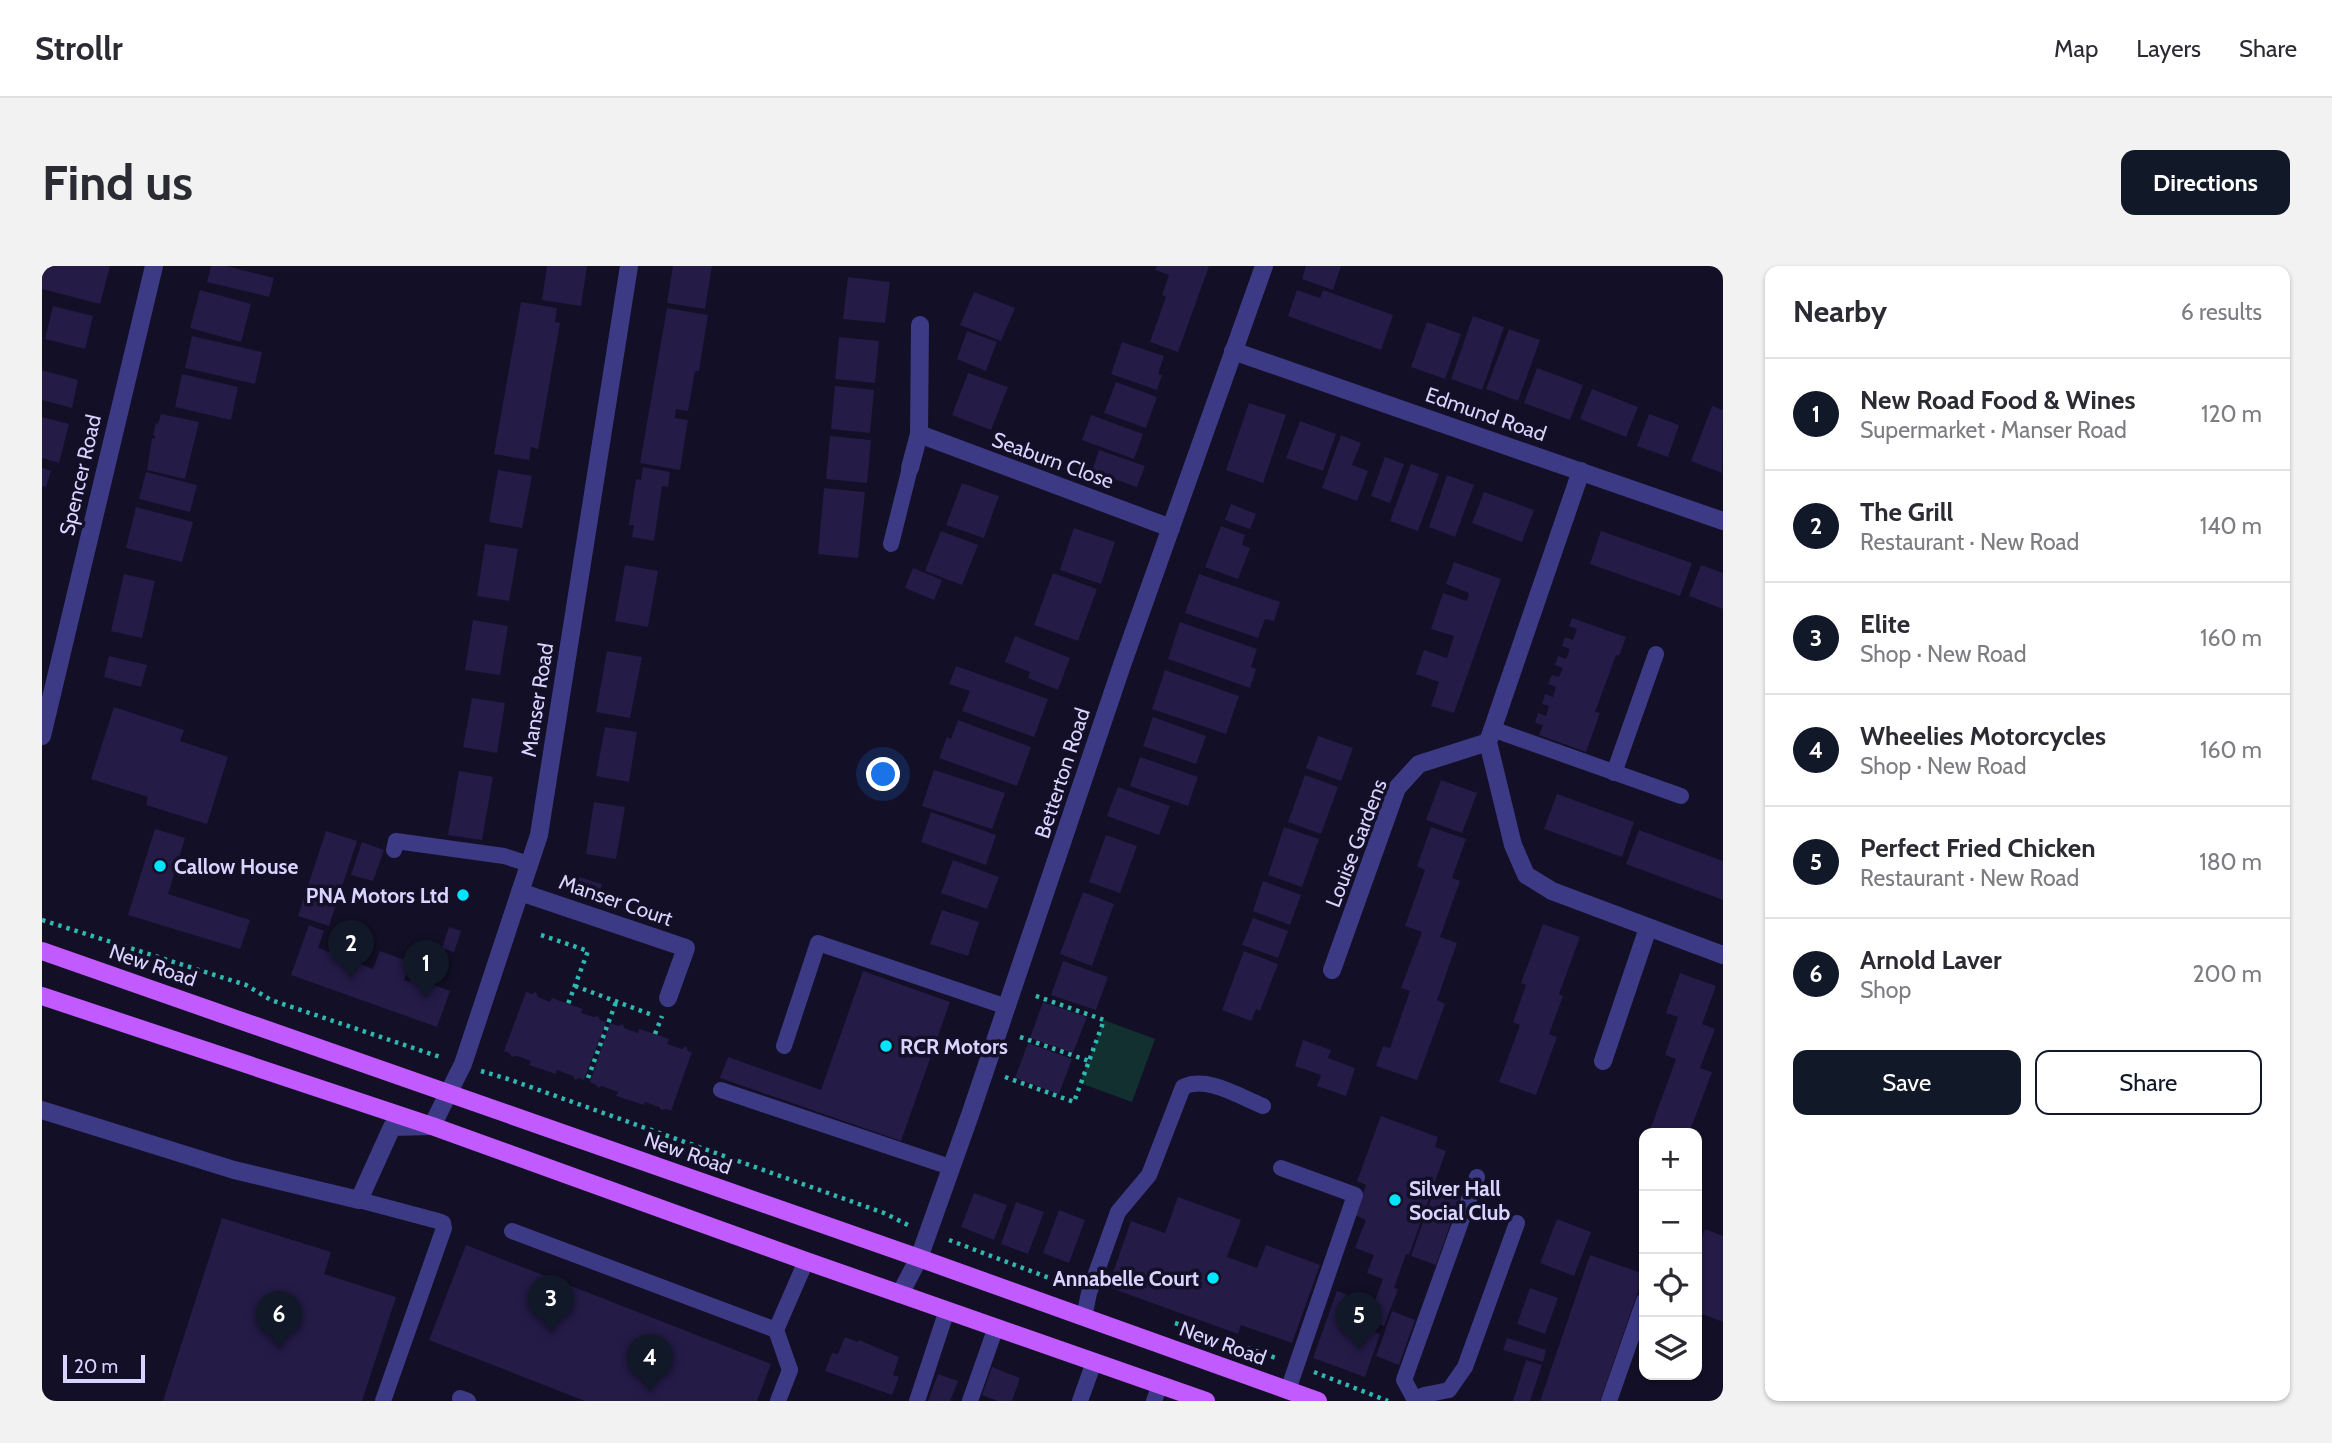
<!DOCTYPE html>
<html lang="en">
<head>
<meta charset="utf-8">
<style>
  body { margin:0; font-family:Cabin,sans-serif; background:#f2f2f3; color:#2b2b33 }
  .controls { position:absolute; right:21px; bottom:21px; display:grid; overflow:hidden; border-radius:14px; box-shadow:0 2px 5px #0004 }
  .controls button { width:63px; height:63px; display:grid; place-items:center; padding:0; border:0; border-bottom:2px solid #e1e1e2; background:#fff; color:#2b2b33; font:35px sans-serif }
  .scale { position:absolute; left:21px; bottom:18px; width:82px; box-sizing:border-box; padding-left:7px; border:4px solid #d9d4ff; border-top:0; font-size:19px; line-height:24px; white-space:nowrap; color:#d9d4ff; -webkit-text-stroke:5px #130f26; paint-order:stroke }
  .you { position:absolute; left:842px; top:509px; width:24px; height:24px; margin:-18px; border:5px solid #fff; border-radius:50%; background:#1a73e8; box-shadow:0 0 0 10px #1a73e833 }
  .badge { display:grid; place-items:center; width:46px; height:46px; border-radius:50%; background:#111827; color:#fff; font-size:23px; font-weight:700 }
  .pin { position:absolute; translate:-50% -58px; filter:drop-shadow(0 2px 4px #0008) }
  .pin::after { content:''; position:absolute; top:37px; width:24px; height:21px; background:inherit; clip-path:polygon(0 0,100% 0,50% 100%) }
  .list { margin:0; padding:0; list-style:none }
  h2 { display:flex; justify-content:space-between; align-items:center; height:91px; margin:0; padding:0 28px; font-size:30px }
  h2 small { font-size:23px; font-weight:400; color:#7c7c81 }
  .list li { display:grid; grid-template-columns:46px 1fr auto; gap:21px; align-items:center; box-sizing:border-box; height:112px; padding:0 28px; border-top:2px solid #e1e1e2 }
  .list b { display:block; font-size:26px; white-space:nowrap }
  .list p { margin:0; font-size:23px; white-space:nowrap; color:#7c7c81 }
  .list em { font-size:23px; font-style:normal; color:#7c7c81 }
  .actions { display:flex; gap:14px; padding:21px 28px }
  .actions a { flex:1; padding:16px 0; border:2px solid #111827; border-radius:14px; text-align:center; font-size:24px; color:#111827 }
  .actions .main { background:#111827; color:#fff }
  .icon { flex:none; width:38px; height:38px; fill:none; stroke:currentColor; stroke-width:2; stroke-linecap:round; stroke-linejoin:round }
  .map { position:relative; flex:none; width:1681px; height:1135px; overflow:hidden; border-radius:14px }
  header { display:flex; align-items:center; gap:42px; box-sizing:border-box; height:98px; padding:0 35px; background:#fff; border-bottom:2px solid #e1e1e2 }
  header strong { font-size:33px }
  nav { display:flex; gap:38px; margin-inline-start:auto; font-size:24px }
  .intro { display:flex; align-items:center; justify-content:space-between; box-sizing:border-box; height:168px; padding:0 42px }
  h1 { margin:0; font-size:49px }
  .button { padding:18px 32px; border-radius:14px; background:#111827; color:#fff; font-size:24px; font-weight:700 }
  main { display:flex; gap:42px; padding:0 42px }
  aside { flex:1; background:#fff; border-radius:14px; box-shadow:0 2px 5px #0004 }
  .map>svg:first-child { display:block }
  .green { fill:#12302f }
  .building { fill:#241b47 }
  .lines { fill:none; stroke-linecap:round; stroke-linejoin:round }
  .path { stroke:#2fb8b0; stroke-width:4.5; stroke-dasharray:3.5 5; stroke-linecap:butt }
  .service { stroke:#3d3a85; stroke-width:16 }
  .minor { stroke:#3d3a85; stroke-width:18 }
  .primary { stroke:#c25bff; stroke-width:18 }
  .poi-dot { fill:#00e5ff; stroke:#130f26; stroke-width:2.5 }
  .labels { text-anchor:middle; dominant-baseline:central; stroke-width:7; stroke-linejoin:round; paint-order:stroke }
  .street-label { font-size:21px; fill:#d9d4ff; stroke:#130f26 }
  .poi-label { font-size:21px; font-weight:bold; fill:#d9d4ff; stroke:#130f26; text-anchor:start }
</style>
</head>
<body>
<header>
<strong>Strollr</strong>
<nav><a>Map</a><a>Layers</a><a>Share</a></nav>
</header>
<div class="intro"><h1>Find us</h1><a class="button">Directions</a></div>
<main>
<div class="map">
<svg width="1681" height="1135" viewBox="0 0 1681 1135">
  <rect width="100%" height="100%" fill="#130f26"/>
  <!-- green -->
  <path class="green" d="M1062 754 1113 773 1090 836 1038 817Z"/>
  <!-- building -->
  <g class="building">
    <path d="M0 0H68L58 38 0 23Z"/>
    <path d="M169 0H184L232 12 227 31 165 16Z"/>
    <path d="M505 0H545L539 40 500 34Z"/>
    <path d="M631 0H670L663 43 625 37Z"/>
    <path d="M1115 0H1167L1136 86 1108 76 1124 31 1120 29 1127 9 1113 4Z"/>
    <path d="M1264 0H1299L1291 24 1260 13Z"/>
    <path d="M806 11 848 16 843 57 801 53Z"/>
    <path d="M158 24 209 38 199 76 148 62Z"/>
    <path d="M1255 24 1278 32 1281 24 1351 49 1339 84 1246 50Z"/>
    <path d="M932 26 973 42 959 75 918 59Z"/>
    <path d="M479 36 515 42 513 56 518 57 496 183 489 181 487 194 452 188Z"/>
    <path d="M11 40 51 50 43 83 3 73Z"/>
    <path d="M625 42 666 49 657 105H653L646 145 634 143 633 152 646 154 638 204 598 197Z"/>
    <path d="M1431 50 1462 61 1440 124 1409 113Z"/>
    <path d="M1385 56 1419 68 1403 113 1369 101Z"/>
    <path d="M1467 63 1498 74 1476 135 1444 123Z"/>
    <path d="M925 65 955 76 944 105 915 93Z"/>
    <path d="M150 70 220 86 213 118 143 102Z"/>
    <path d="M797 71 837 75 833 117 793 113Z"/>
    <path d="M1080 76 1122 90 1116 108 1120 109 1115 124 1069 108Z"/>
    <path d="M1495 102 1541 119 1528 154 1482 137Z"/>
    <path d="M0 104 36 114 30 142 0 134Z"/>
    <path d="M926 107 966 121 949 164 910 149Z"/>
    <path d="M140 108 196 121 189 154 133 141Z"/>
    <path d="M1074 116 1115 131 1104 162 1062 147Z"/>
    <path d="M793 120 832 124 828 167 789 163Z"/>
    <path d="M1550 123 1596 141 1584 171 1538 153Z"/>
    <path d="M1207 137 1244 149 1221 217 1184 204Z"/>
    <path d="M1670 140 1681 144 1680 207 1649 195Z"/>
    <path d="M119 148 157 156 143 213 105 204 110 172 113 173V170L111 169 114 157 116 158Z"/>
    <path d="M1607 148 1637 159 1626 191 1595 180Z"/>
    <path d="M1049 149 1101 168 1092 193 1040 174Z"/>
    <path d="M0 151 27 158 17 197 0 192Z"/>
    <path d="M1258 155 1294 168 1281 205 1244 192Z"/>
    <path d="M1299 169 1319 177 1310 199 1326 205 1315 235 1280 222Z"/>
    <path d="M788 170 829 174 825 217 784 213Z"/>
    <path d="M1057 184 1103 200 1095 221 1050 205Z"/>
    <path d="M1343 191 1362 198 1348 237 1329 230Z"/>
    <path d="M1369 198 1397 208 1376 265 1348 255Z"/>
    <path d="M601 201 628 206 626 221 620 220 612 275 590 271 592 259H587L594 213 599 214Z"/>
    <path d="M0 202 9 205 4 221 0 220Z"/>
    <path d="M456 204 490 210 480 262 447 256Z"/>
    <path d="M104 206 155 219 148 246 97 233Z"/>
    <path d="M1405 209 1432 219 1413 271 1387 261Z"/>
    <path d="M920 217 957 230 942 272 904 259Z"/>
    <path d="M782 222 823 226 816 292 776 288Z"/>
    <path d="M1442 226 1492 244 1480 276 1430 257Z"/>
    <path d="M1189 238 1214 248 1208 263 1183 254Z"/>
    <path d="M94 241 151 256 140 296 84 282Z"/>
    <path d="M1179 260 1203 269 1200 279 1208 282 1196 313 1163 301Z"/>
    <path d="M1032 262 1073 276 1059 318 1018 304Z"/>
    <path d="M899 265 936 279 920 319 883 305Z"/>
    <path d="M1559 265 1650 297 1638 330 1548 298Z"/>
    <path d="M443 278 476 283 467 335 435 330Z"/>
    <path d="M1412 296 1459 313 1412 447 1389 440 1397 416 1374 408 1382 384 1405 392 1412 370 1389 363 1401 327 1425 335 1427 327 1404 318Z"/>
    <path d="M583 299 616 305 606 361 573 355Z"/>
    <path d="M1659 299 1681 307V343L1647 330Z"/>
    <path d="M871 302 900 314 892 334 863 322Z"/>
    <path d="M1011 307 1055 323 1036 375 992 359Z"/>
    <path d="M82 308 113 315 100 372 69 365Z"/>
    <path d="M1157 308 1238 336 1232 355 1223 353 1216 372 1143 347Z"/>
    <path d="M1530 352 1584 371 1577 390 1574 389 1553 446 1558 447 1544 486 1497 469 1501 459 1493 457 1496 447 1504 450 1507 440 1500 438 1503 428 1511 431 1514 421 1506 418 1510 409 1517 411 1521 402 1513 399 1516 390 1524 393 1528 383 1520 380 1523 371 1531 374 1535 363 1527 360Z"/>
    <path d="M431 354 466 360 458 409 423 404Z"/>
    <path d="M1138 356 1215 383 1209 401 1214 403 1208 422 1126 393Z"/>
    <path d="M973 370 1028 392 1016 424 986 412 988 406 963 396Z"/>
    <path d="M565 385 600 391 588 452 554 446Z"/>
    <path d="M67 390 105 399 99 421 62 411Z"/>
    <path d="M914 400 1006 433 992 471 920 445 928 425 907 418Z"/>
    <path d="M1123 404 1197 430 1184 468 1110 443Z"/>
    <path d="M430 432 463 437 455 487 421 481Z"/>
    <path d="M72 441 142 464 138 475 186 491 165 558 104 539 106 531 49 513Z"/>
    <path d="M1111 451 1164 470 1154 498 1101 480Z"/>
    <path d="M916 454 989 481 975 520 897 492 905 471 909 473Z"/>
    <path d="M563 461 595 466 587 516 554 510Z"/>
    <path d="M1276 470 1311 482 1299 515 1264 502Z"/>
    <path d="M1098 491 1156 511 1146 540 1088 520Z"/>
    <path d="M892 504 963 527 950 563 880 540Z"/>
    <path d="M417 505 451 511 440 574 406 569Z"/>
    <path d="M1263 509 1296 521 1279 568 1246 556Z"/>
    <path d="M1399 514 1435 527 1420 567 1384 554Z"/>
    <path d="M1076 521 1128 540 1117 569 1065 550Z"/>
    <path d="M1515 528 1592 556 1580 591 1502 563Z"/>
    <path d="M552 536 583 541 574 593 544 588Z"/>
    <path d="M889 546 954 569 944 599 879 576Z"/>
    <path d="M1242 561 1277 573 1260 621 1226 609Z"/>
    <path d="M1389 561 1424 573 1410 612 1418 615 1398 671 1415 677 1395 734 1403 738 1375 814 1334 800 1341 780 1348 782 1368 725 1359 722 1380 666 1363 660 1383 604 1375 600Z"/>
    <path d="M113 563 143 572 126 628 208 654 198 683 86 649Z"/>
    <path d="M1597 564 1681 595V634L1584 598Z"/>
    <path d="M284 565 315 575 287 660 256 650Z"/>
    <path d="M1064 569 1095 580 1078 627 1047 616Z"/>
    <path d="M320 576 342 584 331 615 309 609Z"/>
    <path d="M911 594 957 611 945 643 899 627Z"/>
    <path d="M537 611 560 618 555 633 533 626Z"/>
    <path d="M1221 615 1259 629 1248 659 1211 645Z"/>
    <path d="M1041 626 1072 638 1050 700 1018 688Z"/>
    <path d="M900 644 937 656 926 690 888 678Z"/>
    <path d="M1211 652 1246 665 1236 692 1200 679Z"/>
    <path d="M1501 658 1538 671 1517 728 1521 730 1507 768 1515 771 1494 829 1457 816 1478 759 1471 756 1484 719 1479 717Z"/>
    <path d="M267 659 282 665 276 682 287 686 294 668 326 680 319 698 331 703 338 685 368 696 362 714 368 716 370 711 408 725 395 761 249 709Z"/>
    <path d="M407 661 419 665 412 686 400 682Z"/>
    <path d="M1202 685 1236 698 1218 745 1214 743 1209 755 1180 744Z"/>
    <path d="M1021 695 1066 711 1054 744 1009 729Z"/>
    <path d="M821 705 908 736 859 875 678 812 686 791 779 824Z"/>
    <path d="M1638 707 1674 720 1660 758 1673 763 1658 802 1670 806 1647 867H1607L1634 793 1623 789 1636 751 1624 747Z"/>
    <path d="M484 726 490 728 494 726 496 731 508 736 510 732 541 743 539 747 552 751 556 750 558 754 564 756 542 814 537 812 533 814 531 810 515 804 514 808 487 799 489 795 475 790 470 791 467 787 462 785Z"/>
    <path d="M1001 736 1045 751 1031 787 988 772Z"/>
    <path d="M568 757 576 760 581 758 582 762 596 767 597 763 613 768 627 773 625 778 640 783 644 780 646 785 650 786 629 845 624 843 619 844 617 841 603 836 602 839 574 830 576 826 560 820 556 822 554 819 548 816Z"/>
    <path d="M1261 774 1289 784 1286 792 1313 802 1304 830 1275 820 1279 809 1253 800Z"/>
    <path d="M986 777 1030 793 1017 828 973 812Z"/>
    <path d="M1339 850 1396 871 1393 881 1404 885 1367 989 1364 988 1352 1022 1356 1023 1342 1060 1326 1054 1341 1013 1325 1007 1332 989 1313 982 1324 954 1313 949 1324 919 1315 915Z"/>
    <path d="M1392 925 1417 933 1394 999 1369 990Z"/>
    <path d="M932 927 965 939 952 974 919 961Z"/>
    <path d="M1136 931 1199 954 1185 991 1215 1002 1224 979 1278 999 1250 1077 1199 1059 1196 1068 1066 1021 1089 955 1123 967Z"/>
    <path d="M974 936 1002 946 986 988 959 978Z"/>
    <path d="M1017 944 1043 954 1027 997 1001 987Z"/>
    <path d="M180 952 289 986 282 1008 354 1031 320 1135H121Z"/>
    <path d="M1515 953 1549 966 1532 1010 1498 997Z"/>
    <path d="M1663 963 1681 970V1056L1655 1046V986Z"/>
    <path d="M424 979 729 1098 715 1135H543L387 1074Z"/>
    <path d="M1548 989 1602 1008 1558 1135H1498Z"/>
    <path d="M1488 1022 1516 1032 1503 1068 1475 1058Z"/>
    <path d="M1295 1025 1305 1029 1300 1040 1315 1046 1311 1058 1338 1068 1323 1111 1271 1092Z"/>
    <path d="M1350 1045 1373 1054 1357 1099 1334 1090Z"/>
    <path d="M803 1071 816 1076 817 1074 857 1091 851 1109 857 1111 850 1129 783 1105 790 1087 796 1088Z"/>
    <path d="M1465 1072 1504 1084 1501 1096 1461 1084Z"/>
    <path d="M1484 1094 1500 1099 1488 1135H1471Z"/>
    <path d="M950 1101 978 1112 970 1135H956L940 1129Z"/>
    <path d="M896 1108 916 1115 908 1135H886Z"/>
  </g>
  <g class="lines">
    <!-- path -->
    <g class="path">
      <path d="M0 654 204 719 229 734 401 792"/>
      <path d="M499 669 546 685 526 738"/>
      <path d="M533 720 610 749"/>
      <path d="M613 768 620 750"/>
      <path d="M978 771 1047 795"/>
      <path d="M439 805 466 813 842 947 866 959"/>
      <path d="M963 811 1032 836 1062 754 991 729"/>
      <path d="M546 812 574 736"/>
      <path d="M907 974 1010 1013"/>
      <path d="M1133 1057 1234 1092"/>
      <path d="M1272 1106 1346 1135"/>
    </g>
    <!-- service -->
    <g class="service">
      <path d="M849 278 868 202"/>
      <path d="M1450 463 1639 530"/>
      <path d="M1572 507 1614 388"/>
      <path d="M352 584 354 575 462 590 487 598"/>
      <path d="M742 780 776 677 965 741"/>
      <path d="M679 824 908 901"/>
      <path d="M1239 902 1313 929 1246 1124"/>
      <path d="M317 934 396 955 401 957 402 962 341 1135"/>
      <path d="M470 965 734 1064 764 995"/>
      <path d="M1042 1051 1047 1027 1076 946 1107 909 1141 821C1165 809 1198 831 1221 840"/>
      <path d="M734 1064 748 1104 736 1135"/>
      <path d="M418 1132 426 1135"/>
      <path d="M1373 1134 1362 1114 1435 911"/>
      <path d="M875 1135 905 1044"/>
      <path d="M928 1135 954 1061"/>
      <path d="M1038 1135 1052 1096"/>
      <path d="M1112 1135 1118 1119"/>
      <path d="M1373 1135 1382 1129 1407 1124 1423 1101 1475 957"/>
      <path d="M1567 1135 1602 1035"/>
    </g>
    <!-- minor -->
    <g class="minor">
      <path d="M878 59 877 168 1129 262"/>
      <path d="M1191 85 1681 255"/>
      <path d="M868 202 877 168"/>
      <path d="M1539 205 1446 476 1471 579 1484 609 1510 625 1681 689"/>
      <path d="M0 470 112 0"/>
      <path d="M478 626 644 682 626 732"/>
      <path d="M1290 704 1355 522 1377 498 1446 476"/>
      <path d="M1561 795 1606 662"/>
      <path d="M0 844 192 904 317 934 350 861 390 860 421 798 497 569 587 0"/>
      <path d="M858 1028 877 992 928 849 1080 399 1222 0"/>
    </g>
    <!-- primary -->
    <g class="primary">
      <path d="M0 685 877 992 1276 1135"/>
      <path d="M0 730 390 860 764 995 1164 1135"/>
    </g>
  </g>
  <!-- markers -->
  <g class="poi-dot">
    <circle cx="118" cy="600" r="7"/>
    <circle cx="421" cy="629" r="7"/>
    <circle cx="844" cy="780" r="7"/>
    <circle cx="1353" cy="934" r="7"/>
    <circle cx="1171" cy="1012" r="7"/>
  </g>
  <g class="labels">
    <!-- street labels -->
    <g class="street-label">
      <text transform="translate(1444 148) rotate(19)">Edmund Road</text>
      <text transform="translate(1011 194) rotate(20)">Seaburn Close</text>
      <text transform="translate(38 209) rotate(-77)">Spencer Road</text>
      <text transform="translate(495 434) rotate(-81)">Manser Road</text>
      <text transform="translate(1020 507) rotate(-72)">Betterton Road</text>
      <text transform="translate(1314 577) rotate(-69)">Louise Gardens</text>
      <text transform="translate(574 634) rotate(19)">Manser Court</text>
      <text transform="translate(111 699) rotate(19)">New Road</text>
      <text transform="translate(646 887) rotate(19)">New Road</text>
      <text transform="translate(1181 1077) rotate(20)">New Road</text>
    </g>
    <!-- poi labels -->
    <g class="poi-label">
      <text x="132" y="600">Callow House</text>
      <text x="407" y="629" text-anchor="end">PNA Motors Ltd</text>
      <text x="858" y="780">RCR Motors</text>
      <text x="1367" y="922">Silver Hall<tspan x="1367" dy="24">Social Club</tspan></text>
      <text x="1157" y="1012" text-anchor="end">Annabelle Court</text>
    </g>
  </g>
</svg>
<div class="controls">
<button>+</button>
<button>−</button>
<button><svg class="icon" aria-label="locate" viewBox="0 0 24 24"><circle cx="12" cy="12" r="6"/><path d="M12 2v4M12 18v4M2 12h4M18 12h4"/></svg></button>
<button><svg class="icon" aria-label="layers" viewBox="0 0 24 24"><path d="M12 4l9 5-9 5-9-5zM3 14l9 5 9-5"/></svg></button>
</div>
<div class="scale">20 m</div>
<div class="you"></div>
<div class="pin badge" style="left:384px;top:732px">1</div>
<div class="pin badge" style="left:309px;top:712px">2</div>
<div class="pin badge" style="left:509px;top:1067px">3</div>
<div class="pin badge" style="left:608px;top:1126px">4</div>
<div class="pin badge" style="left:1317px;top:1084px">5</div>
<div class="pin badge" style="left:237px;top:1083px">6</div>
</div>
<aside>
<h2>Nearby<small>6 results</small></h2>
<ul class="list">
<li><span class="badge">1</span><div><b>New Road Food &amp; Wines</b><p>Supermarket · Manser Road</p></div><em>120 m</em></li>
<li><span class="badge">2</span><div><b>The Grill</b><p>Restaurant · New Road</p></div><em>140 m</em></li>
<li><span class="badge">3</span><div><b>Elite</b><p>Shop · New Road</p></div><em>160 m</em></li>
<li><span class="badge">4</span><div><b>Wheelies Motorcycles</b><p>Shop · New Road</p></div><em>160 m</em></li>
<li><span class="badge">5</span><div><b>Perfect Fried Chicken</b><p>Restaurant · New Road</p></div><em>180 m</em></li>
<li><span class="badge">6</span><div><b>Arnold Laver</b><p>Shop</p></div><em>200 m</em></li>
</ul>
<div class="actions"><a class="main">Save</a><a>Share</a></div>
</aside>
</main>
</body>
</html>
